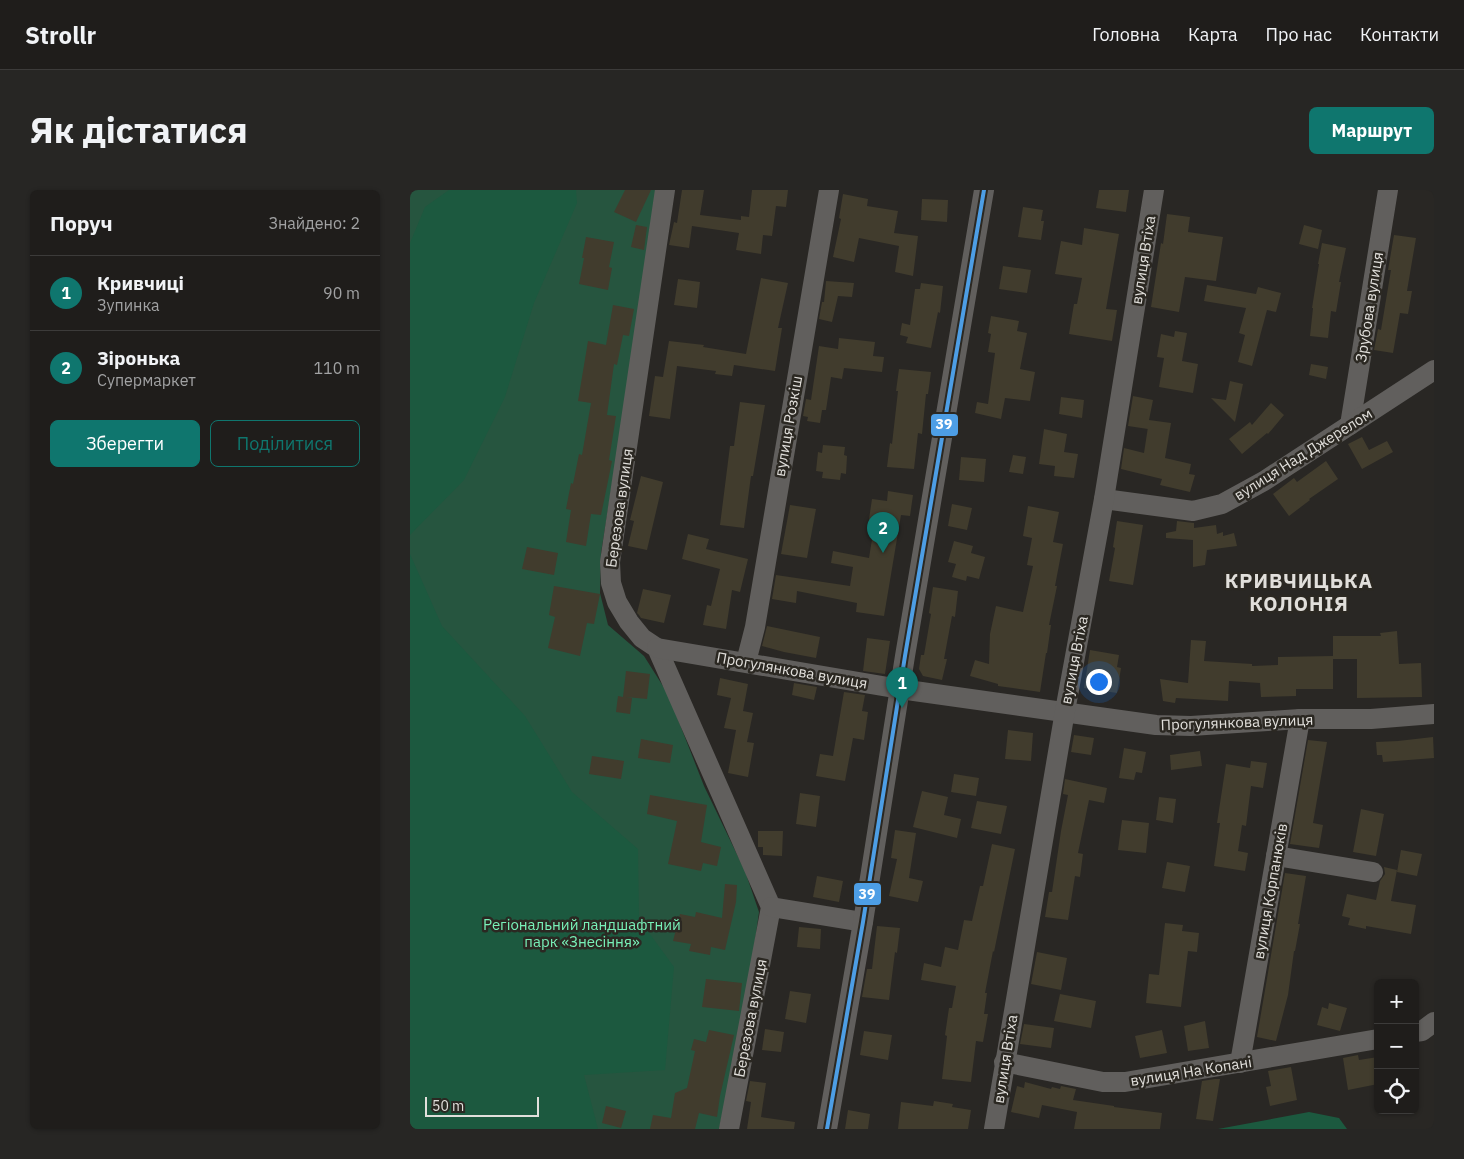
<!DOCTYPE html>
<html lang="uk">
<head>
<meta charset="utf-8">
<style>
  body { margin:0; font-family:"IBM Plex Sans",sans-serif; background:#272624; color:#f1f3f6 }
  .controls { position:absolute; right:15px; bottom:15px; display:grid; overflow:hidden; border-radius:8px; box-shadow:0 1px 4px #0004 }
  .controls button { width:45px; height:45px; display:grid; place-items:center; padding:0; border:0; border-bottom:1px solid #3c3b3a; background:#1f1d1b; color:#f1f3f6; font:25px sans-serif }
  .scale { position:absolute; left:15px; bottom:12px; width:114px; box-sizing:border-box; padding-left:5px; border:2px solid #e1dfdb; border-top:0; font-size:14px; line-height:18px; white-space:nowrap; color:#e1dfdb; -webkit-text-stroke:4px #2b2822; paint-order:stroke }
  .you { position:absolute; left:688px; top:491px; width:18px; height:18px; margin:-12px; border:4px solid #fff; border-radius:50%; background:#1a73e8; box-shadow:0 0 0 8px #1a73e833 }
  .badge { display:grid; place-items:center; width:32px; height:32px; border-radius:50%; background:#0f766e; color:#fff; font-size:16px; font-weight:700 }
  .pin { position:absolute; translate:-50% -41px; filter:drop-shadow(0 1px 2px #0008) }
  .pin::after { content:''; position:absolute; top:26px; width:18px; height:15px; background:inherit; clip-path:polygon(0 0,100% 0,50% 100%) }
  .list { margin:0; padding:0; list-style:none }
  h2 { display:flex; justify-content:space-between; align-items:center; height:65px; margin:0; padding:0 20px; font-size:21px }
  h2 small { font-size:16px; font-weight:400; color:#a1a2a3 }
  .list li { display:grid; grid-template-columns:32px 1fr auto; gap:15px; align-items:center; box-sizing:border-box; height:75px; padding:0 20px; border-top:1px solid #3c3b3a }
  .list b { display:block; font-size:19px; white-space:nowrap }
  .list p { margin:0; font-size:16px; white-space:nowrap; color:#a1a2a3 }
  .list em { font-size:16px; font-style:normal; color:#a1a2a3 }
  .actions { display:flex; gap:10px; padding:15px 20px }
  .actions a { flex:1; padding:11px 0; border:1px solid #0f766e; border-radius:8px; text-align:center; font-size:18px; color:#0f766e }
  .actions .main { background:#0f766e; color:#fff }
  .icon { flex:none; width:28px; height:28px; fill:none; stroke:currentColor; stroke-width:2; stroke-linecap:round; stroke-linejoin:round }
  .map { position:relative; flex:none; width:1024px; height:939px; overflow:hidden; border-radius:8px }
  header { display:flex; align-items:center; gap:30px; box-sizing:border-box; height:70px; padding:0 25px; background:#1f1d1b; border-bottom:1px solid #3c3b3a }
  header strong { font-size:24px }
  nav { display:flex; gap:28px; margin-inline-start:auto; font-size:18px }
  .intro { display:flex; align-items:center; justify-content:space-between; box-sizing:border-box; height:120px; padding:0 30px }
  h1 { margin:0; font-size:35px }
  .button { padding:12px 22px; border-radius:8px; background:#0f766e; color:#fff; font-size:18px; font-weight:700 }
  main { display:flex; gap:30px; padding:0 30px }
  aside { flex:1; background:#1f1d1b; border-radius:8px; box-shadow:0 1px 4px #0004 }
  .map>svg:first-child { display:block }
  .green { fill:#26553f }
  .forest { fill:#1c593f }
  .building { fill:#413c2d }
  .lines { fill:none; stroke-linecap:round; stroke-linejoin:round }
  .minor { stroke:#615f5d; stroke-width:20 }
  .bus-1-casing { stroke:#2b2822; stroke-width:8 }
  .bus-1 { stroke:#4d9ee5; stroke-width:4 }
  .labels { text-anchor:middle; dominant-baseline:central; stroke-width:5; stroke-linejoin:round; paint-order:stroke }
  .street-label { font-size:15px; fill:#e1dfdb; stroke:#2b2822 }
  .park-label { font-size:15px; fill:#78f1b8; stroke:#2b2822 }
  .district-label { font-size:20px; font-weight:bold; letter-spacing:1px; fill:#e1dfdb; stroke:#2b2822 }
  .line-badge { stroke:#2b2822; stroke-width:2 }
  .badge-label { font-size:14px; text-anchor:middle; font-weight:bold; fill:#fff }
</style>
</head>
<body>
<header>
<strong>Strollr</strong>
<nav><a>Головна</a><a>Карта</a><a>Про нас</a><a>Контакти</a></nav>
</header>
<div class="intro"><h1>Як дістатися</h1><a class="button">Маршрут</a></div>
<main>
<aside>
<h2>Поруч<small>Знайдено: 2</small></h2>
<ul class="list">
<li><span class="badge">1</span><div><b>Кривчиці</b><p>Зупинка</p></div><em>90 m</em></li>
<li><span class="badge">2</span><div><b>Зіронька</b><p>Супермаркет</p></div><em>110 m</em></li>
</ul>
<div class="actions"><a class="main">Зберегти</a><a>Поділитися</a></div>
</aside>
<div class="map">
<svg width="1024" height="939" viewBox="0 0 1024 939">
  <rect width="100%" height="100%" fill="#292724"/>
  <!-- green -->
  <path class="green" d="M0 0H249L191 363 190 403 198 435 234 466 258 504 294 596 335 681 349 722 341 780 329 851 309 939H0Z"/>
  <!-- forest -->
  <g class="forest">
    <path d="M39 0H166L167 13 124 113 95 207 54 290 0 345V53L15 17Z"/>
    <path d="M0 364 32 436 115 526 162 602 228 659 229 729 264 777 255 880 174 885 188 939H0Z"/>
    <path d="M899 922 929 928 937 939H808Z"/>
  </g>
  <!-- building -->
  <g class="building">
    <path d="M215 0H241L226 32 204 22Z"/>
    <path d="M272 0H294L290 25 331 30V26L339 27 342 0H378L376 17 366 16 362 46 353 45 351 64 326 60 329 43 282 36 279 58 259 55 264 32 267 33Z"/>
    <path d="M689 0H719L716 22 686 18Z"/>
    <path d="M433 4 458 9 457 16 488 21 484 43 508 46 503 86 485 82 489 56 449 48 444 72 423 67 431 29 429 28Z"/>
    <path d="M512 9 538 10 537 32 511 30Z"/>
    <path d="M613 17 633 20 631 31H634L631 50 608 47Z"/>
    <path d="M757 24 780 27 778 42 813 47 806 91 775 87 769 122 741 117 751 53 753 54Z"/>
    <path d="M226 35 237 37 234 60 221 57Z"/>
    <path d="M894 35 912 40 908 59 889 54Z"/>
    <path d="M674 38 709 44 696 119 707 120 702 151 659 144 664 114H667L672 88 645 84 651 51 672 55Z"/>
    <path d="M984 45 1006 48 997 101H1002L998 124 990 123 983 163 964 160 968 139 971 140 981 80H978Z"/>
    <path d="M176 47 204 52 199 77 202 78 198 100 169 94 174 68H172Z"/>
    <path d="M912 53 936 58 929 92H931L926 122 921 121 918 148 900 146 903 118H902L909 74H908Z"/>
    <path d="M593 76 621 80 617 103 589 99Z"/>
    <path d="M351 88 378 93 368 138H372L365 181 324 175 322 186 305 184 306 181 267 176 260 229 239 226 245 186 253 187 259 151 294 155 293 157 336 164Z"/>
    <path d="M268 89 290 92 287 118 264 115Z"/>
    <path d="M416 91 444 93 442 107 428 106 422 132 409 129 412 112H414Z"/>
    <path d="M511 93 533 96 530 123 528 122 521 158 496 153 498 147 490 145 492 133 500 135 505 99H510Z"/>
    <path d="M797 95 846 104 848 97 871 103 866 122 857 120 842 176 828 172 835 145 829 143 836 118 794 111Z"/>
    <path d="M203 115 224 119 219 146 213 145 207 175 204 174 197 225 206 226 199 270 202 271 197 296 191 325 181 324 176 356 156 352 161 320 156 319 161 293 163 294 169 264 172 265 181 213 168 211 178 151 196 155Z"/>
    <path d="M581 126 609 131 607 141 617 143 610 179 625 182 620 211 595 208 591 229 565 223 567 212 578 214 585 163 578 162 581 144 578 143Z"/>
    <path d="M765 141 777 143 772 171 788 174 783 203 749 197 754 168 747 167 751 144 764 147Z"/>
    <path d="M429 148 465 152 463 166 474 167 472 182 434 178 432 189 421 187 416 220H412L410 233 397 231 398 227 393 226 396 209 401 210 409 156 428 159Z"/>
    <path d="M901 174 918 177 916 189 899 185Z"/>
    <path d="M489 179 521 182 518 204H516L512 244 508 243 504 279 477 277 480 253 482 254 488 201H486Z"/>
    <path d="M820 191 833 194 825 232 801 208 816 210Z"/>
    <path d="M723 206 743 210 739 230 761 233 755 268 781 274 779 284 785 285 780 302 750 295 752 289 711 279 714 258 734 263 738 237V239L718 236Z"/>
    <path d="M651 207 674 210 672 228 649 224Z"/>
    <path d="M330 212 355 215 343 286H341L334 338 310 335 320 256H324Z"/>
    <path d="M861 213 874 225 858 244 857 243 832 264 819 249 840 232 842 235Z"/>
    <path d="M634 239 657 244 654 262 668 264 664 288 644 286 645 276 629 274Z"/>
    <path d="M952 247 959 260 977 251 983 262 952 279 938 254Z"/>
    <path d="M413 255 435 257 434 265 437 266 436 284 431 283 430 290 412 288 413 282 406 281 408 262 412 263Z"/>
    <path d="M603 265 616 267 613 284 599 282Z"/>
    <path d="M551 267 576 269 574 292 549 290Z"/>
    <path d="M916 271 928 289 899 309 900 310 879 326 863 304 884 288 887 292Z"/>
    <path d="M231 286 253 292 237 360 218 356 224 331 220 330Z"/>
    <path d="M478 301 503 305 500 326 491 325 474 426 446 422 447 413 387 401 386 413 362 409 366 385 440 396 443 377 421 373 423 361 459 368 464 337 458 336 462 309 477 311Z"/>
    <path d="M542 314 562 318 557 340 538 336Z"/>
    <path d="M380 315 406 319 397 368 371 364Z"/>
    <path d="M618 316 649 322 643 352 653 354 645 396H647L639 435H641L637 463H636L630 502 588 496V494L560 486 565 470 579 474 580 444 586 416 613 422 623 376 617 375 622 348 613 346Z"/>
    <path d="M707 331 733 335 723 395 699 391 705 358 703 357Z"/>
    <path d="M767 331 784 333V338L806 335 807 344 813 342V346L824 343 827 356 797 360 795 375 783 377V350L756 348V343L766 341Z"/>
    <path d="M278 344 299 349 296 359 338 369 330 402 322 400 316 439 293 435 297 415 301 416 310 379 272 369Z"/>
    <path d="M544 351 563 356 561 363 575 367 569 389 557 386 556 391 542 387 546 374 538 372Z"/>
    <path d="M117 357 148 363 144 385 112 379Z"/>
    <path d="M144 396 190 404 184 434 177 433 170 466 138 458 145 427 139 425Z"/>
    <path d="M523 397 548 401 545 427 542 426 534 469H537L532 490 513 486 509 479 511 465H514L521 424 519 423Z"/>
    <path d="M233 399 261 405 254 433 231 428 229 425 227 423Z"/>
    <path d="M357 436 410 447 406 468 374 462 352 456Z"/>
    <path d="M987 441 989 474 1011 473 1012 507 947 508V469H923V446H971L970 443Z"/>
    <path d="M457 448 480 451 475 484 453 481Z"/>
    <path d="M781 450 796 451 794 471 842 474V476L868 475V467L923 466V499H886V506L851 507 850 493 819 491 818 511 766 508 765 513 753 511 750 489 778 493Z"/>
    <path d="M680 460 709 465 707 477 711 478 707 503 674 498Z"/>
    <path d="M216 481 240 484 237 509 216 507 222 508 220 524 206 522 208 506 213 507Z"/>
    <path d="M310 488 338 494 333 521 343 523 337 552 344 553 338 587 318 583 326 540 314 538 321 508 307 505Z"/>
    <path d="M384 493 407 497 404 510 382 505Z"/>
    <path d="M434 502 455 505 452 521 458 522 454 550 443 548 435 591 406 586 410 564 423 566Z"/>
    <path d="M598 540 623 543 621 571 595 569Z"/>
    <path d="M664 545 684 548 681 565 661 562Z"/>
    <path d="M1023 547 1024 568 973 572 972 565H967L966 552 988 551Z"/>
    <path d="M231 549 263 555 260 573 228 568Z"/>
    <path d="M898 550 917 552 903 633 913 635 909 658 880 654Z"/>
    <path d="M714 558 736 562 732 583 726 582 724 590 709 588Z"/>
    <path d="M790 561 792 576 761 580 760 565Z"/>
    <path d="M182 566 214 571 211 589 179 584Z"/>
    <path d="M841 571 857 573 853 598 841 596 836 636 832 635 828 661 838 663 835 681 804 676 810 633H807L816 574 840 578Z"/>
    <path d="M544 584 569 588 566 606 541 602Z"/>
    <path d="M655 589 697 598 694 613 679 610 668 663 673 664 670 687 665 686 658 730 635 727 639 702H642L651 641 658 605 653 604Z"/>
    <path d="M512 601 538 607 534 625 551 629 547 648 503 637Z"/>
    <path d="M390 603 410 606 406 637 386 634Z"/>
    <path d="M240 605 297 615 291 652 311 657 307 676 293 673 291 681 258 674 267 631 237 624Z"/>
    <path d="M749 607 766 609 763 633 746 630Z"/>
    <path d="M567 611 597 616 591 644 561 638Z"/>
    <path d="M951 619 974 624 966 666 943 662Z"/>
    <path d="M712 630 739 633 736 663 708 660Z"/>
    <path d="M485 640 506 643 499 688 513 691 508 712 479 706 487 669 481 668Z"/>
    <path d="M348 641H373L372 666 353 665V657H348Z"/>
    <path d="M582 654 605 659 584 762 583 761 575 803H577L574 824H578L573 852 566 851 561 892 532 889 537 846 535 845 539 818H542L546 796 511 790 514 773 531 777 535 757 548 760 554 730 562 731 570 696H573Z"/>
    <path d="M991 660 1012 664 1007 686 987 682Z"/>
    <path d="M757 672 780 676 775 702 752 698Z"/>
    <path d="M974 677 987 680 981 711 1006 715 1001 744 956 736V739L938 735 940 728 932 726 937 704 966 710 970 691 975 684Z"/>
    <path d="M875 683 896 686 888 734H890L885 761H884L878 805 866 851 847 847Z"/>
    <path d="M407 686 433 691 429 712 403 707Z"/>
    <path d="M315 694 327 695 326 712 315 760 301 757 300 765 279 761 281 754 263 751 270 724 285 727 286 722 312 728Z"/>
    <path d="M755 733 773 735 772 741 789 743 787 762 778 761 771 817 736 813 739 784 749 785Z"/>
    <path d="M467 736 490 738 487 763 485 762 479 810 452 807 457 779H462Z"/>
    <path d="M389 737 411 739 410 759 387 757Z"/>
    <path d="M627 762 657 768 651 800 621 794Z"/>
    <path d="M296 789 332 793 329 821 292 817Z"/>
    <path d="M380 801 401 804 396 833 375 829Z"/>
    <path d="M650 804 686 811 681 838 644 831Z"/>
    <path d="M919 813 937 818 930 841 907 835 912 817 918 819Z"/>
    <path d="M795 831 799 858 778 861 774 836Z"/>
    <path d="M614 834 644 838 641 858 610 854Z"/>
    <path d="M355 839 374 842 371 862 352 860Z"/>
    <path d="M299 840 324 845 310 906 307 927 289 923 285 939H240L243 925 261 928 265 903 277 898 285 861 281 860 284 849 296 852Z"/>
    <path d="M752 840 757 863 730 868 725 846Z"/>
    <path d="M454 841 482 845 478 870 450 865Z"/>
    <path d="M948 865 949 870 968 867V894L938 900 933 868Z"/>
    <path d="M881 877 887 910 860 916 856 897 861 896 858 881Z"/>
    <path d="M805 889H810L803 931 786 929 792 891Z"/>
    <path d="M340 891 356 893 351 927 385 932 384 939H337L341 912 336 911Z"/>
    <path d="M615 892 641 899 642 897 650 899 651 896 666 899 663 910 704 916V917L752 923 750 939H664L667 922 632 915 629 928 601 922 607 896 614 898Z"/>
    <path d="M524 911 543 914 542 917 561 920 558 939H488L491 912 523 916Z"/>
    <path d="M196 916 216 921 211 938 192 933Z"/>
    <path d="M438 920 460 924 458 939H435Z"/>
  </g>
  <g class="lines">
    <!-- minor -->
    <g class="minor">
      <path d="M255 0 200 372 201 393 207 412 219 432 232 448 247 458 361 717 319 939"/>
      <path d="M940 235 978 0"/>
      <path d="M694 309 783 321 812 314 854 291 1024 180"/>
      <path d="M247 458 490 499 746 535 781 536 890 529H961L1024 524"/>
      <path d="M336 472 345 437 419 0"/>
      <path d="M866 666 963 682"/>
      <path d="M361 717 453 732"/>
      <path d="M1005 842 1012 841 1024 832"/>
      <path d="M594 872 693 892H715L968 849"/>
      <path d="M830 873 890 529"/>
      <path d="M417 939 453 732 495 466 574 0"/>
      <path d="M584 939 655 521 694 309 744 0"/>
    </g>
    <!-- bus-1 casing -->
    <g class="bus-1-casing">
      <path id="bus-1" d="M417 939 453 732 495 466 574 0"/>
    </g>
    <!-- bus-1 -->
    <use href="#bus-1" class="bus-1"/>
  </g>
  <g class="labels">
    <!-- street labels -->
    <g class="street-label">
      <text transform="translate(733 70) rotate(-81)">вулиця Втіха</text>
      <text transform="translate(959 117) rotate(-81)">Зрубова вулиця</text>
      <text transform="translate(378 236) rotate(-80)">вулиця Розкіш</text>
      <text transform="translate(893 264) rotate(-32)">вулиця Над Джерелом</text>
      <text transform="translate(209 318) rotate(-82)">Березова вулиця</text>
      <text transform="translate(664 470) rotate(-79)">вулиця Втіха</text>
      <text transform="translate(382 480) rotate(10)">Прогулянкова вулиця</text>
      <text transform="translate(827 532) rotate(-2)">Прогулянкова вулиця</text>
      <text transform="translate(860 701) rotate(-80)">вулиця Корпанюків</text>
      <text transform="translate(340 828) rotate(-79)">Березова вулиця</text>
      <text transform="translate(595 869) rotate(-81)">вулиця Втіха</text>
      <text transform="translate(781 881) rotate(-9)">вулиця На Копані</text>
    </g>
    <!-- park labels -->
    <g class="park-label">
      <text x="172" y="734">Регіональний ландшафтний<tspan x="172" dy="17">парк «Знесіння»</tspan></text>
    </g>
    <!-- district labels -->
    <g class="district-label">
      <text x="889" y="390">КРИВЧИЦЬКА<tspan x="889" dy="23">КОЛОНІЯ</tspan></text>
    </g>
  </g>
  <g class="line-badge">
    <rect x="520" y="223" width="29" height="24" rx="5" fill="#4d9ee5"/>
    <rect x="443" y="692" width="29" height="24" rx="5" fill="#4d9ee5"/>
  </g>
  <g class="badge-label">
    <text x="534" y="239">39</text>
    <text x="457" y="709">39</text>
  </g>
</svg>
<div class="controls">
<button>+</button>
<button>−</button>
<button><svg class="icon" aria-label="locate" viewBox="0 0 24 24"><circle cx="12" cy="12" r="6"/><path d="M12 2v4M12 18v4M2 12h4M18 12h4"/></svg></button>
</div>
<div class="scale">50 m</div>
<div class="you"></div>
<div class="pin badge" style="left:492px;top:518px">1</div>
<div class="pin badge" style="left:473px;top:363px">2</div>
</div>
</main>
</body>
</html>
